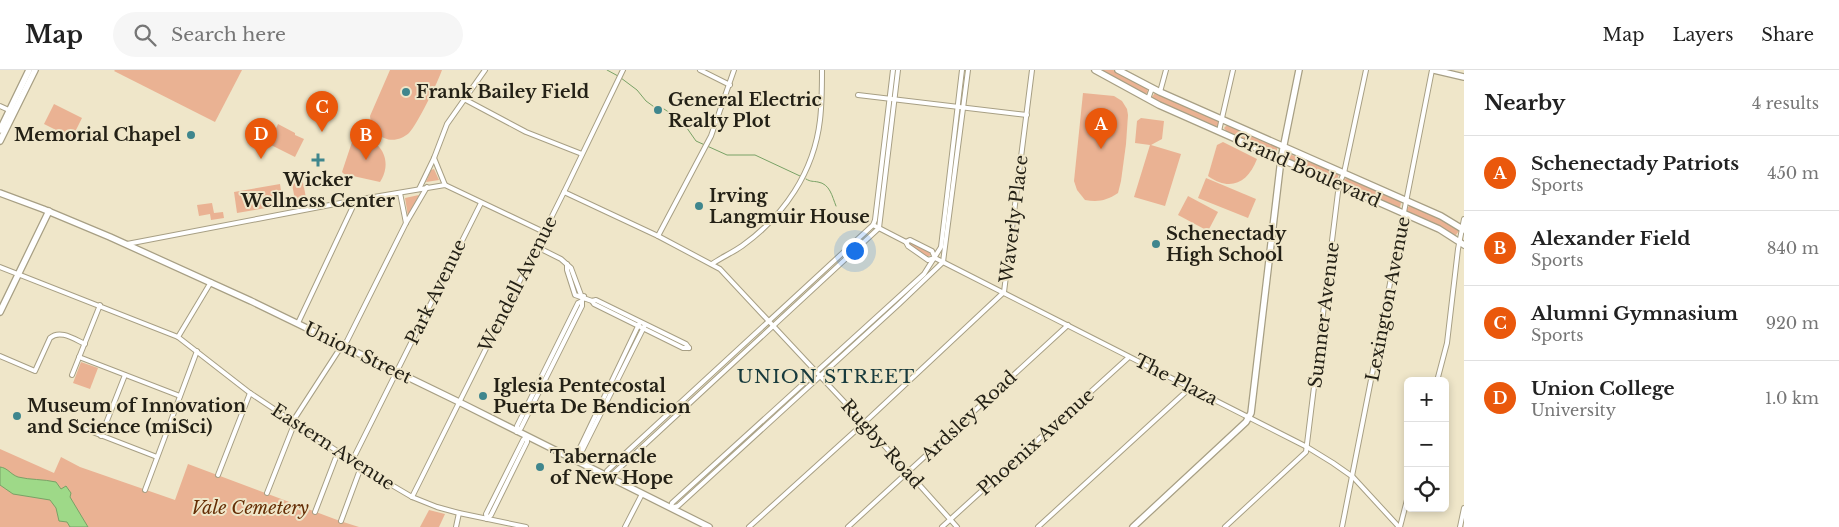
<!DOCTYPE html>
<html lang="en">
<head>
<meta charset="utf-8">
<style>
  body { margin:0; font-family:"Libre Baskerville",serif; background:#f6f6f6; color:#222 }
  .controls { position:absolute; right:15px; bottom:15px; display:grid; overflow:hidden; border-radius:8px; box-shadow:0 2px 8px #0003 }
  .controls button { width:45px; height:45px; display:grid; place-items:center; padding:0; border:0; border-bottom:1px solid #e0e0e0; background:#fff; color:#222; font:25px sans-serif }
  .you { position:absolute; left:854px; top:180px; width:18px; height:18px; margin:-12px; border:4px solid #fff; border-radius:50%; background:#1a73e8; box-shadow:0 0 0 8px #1a73e833 }
  .badge { display:grid; place-items:center; width:32px; height:32px; border-radius:50%; background:#ea580c; color:#fff; font-size:16px; font-weight:700 }
  .pin { position:absolute; translate:-50% -41px; filter:drop-shadow(0 1px 2px #0008) }
  .pin::after { content:''; position:absolute; top:26px; width:18px; height:15px; background:inherit; clip-path:polygon(0 0,100% 0,50% 100%) }
  .list { margin:0; padding:0; list-style:none }
  h2 { display:flex; justify-content:space-between; align-items:center; height:65px; margin:0; padding:0 20px; font-size:21px }
  h2 small { font-size:16px; font-weight:400; color:#767676 }
  .list li { display:grid; grid-template-columns:32px 1fr auto; gap:15px; align-items:center; box-sizing:border-box; height:75px; padding:0 20px; border-top:1px solid #e0e0e0 }
  .list b { display:block; font-size:19px; white-space:nowrap }
  .list p { margin:0; font-size:16px; white-space:nowrap; color:#767676 }
  .list em { font-size:16px; font-style:normal; color:#767676 }
  .icon { flex:none; width:28px; height:28px; fill:none; stroke:currentColor; stroke-width:2; stroke-linecap:round; stroke-linejoin:round }
  .map { position:relative; flex:none; width:1464px; height:457px; overflow:hidden }
  header { display:flex; align-items:center; gap:30px; box-sizing:border-box; height:70px; padding:0 25px; background:#fff; border-bottom:1px solid #e0e0e0 }
  header strong { font-size:24px }
  nav { display:flex; gap:28px; margin-inline-start:auto; font-size:18px }
  .search { width:350px; height:45px; background:#f6f6f6; display:flex; align-items:center; gap:12px; box-sizing:border-box; padding:0 18px; border-radius:28px; color:#767676; font-size:19px }
  main { display:flex }
  aside { flex:1; background:#fff }
  .map>svg:first-child { display:block }
  .green { fill:#eab293 }
  .water { fill:#9ed988; stroke:#79a266 }
  .lines { fill:none; stroke-linecap:round; stroke-linejoin:round }
  .stream { stroke:#79a266; stroke-width:1 }
  .street-casing { stroke:#a79f84; stroke-width:6 }
  .secondary-casing { stroke:#a79f84; stroke-width:8 }
  .street { stroke:#fff; stroke-width:4 }
  .secondary { stroke:#fff; stroke-width:5.5 }
  .poi-dot { fill:#3f868d; stroke:#efe6c9; stroke-width:2 }
  .labels { text-anchor:middle; dominant-baseline:central; stroke-width:4; stroke-linejoin:round; paint-order:stroke }
  .poi-label { font-size:18px; font-weight:bold; fill:#242116; stroke:#efe6c9; text-anchor:start }
  .street-label { font-size:18px; fill:#242116; stroke:#efe6c9 }
  .park-label { font-size:18px; font-style:italic; fill:#652e06; stroke:#efe6c9 }
  .neighbourhood-label { font-size:19px; letter-spacing:1px; fill:#173a3d; stroke:#efe6c9 }
</style>
</head>
<body>
<header>
<strong>Map</strong>
<div class="search"><svg class="icon" aria-label="search" viewBox="0 0 24 24"><circle cx="10" cy="10" r="6"/><path d="M15 15l6 6"/></svg>Search here</div>
<nav><a>Map</a><a>Layers</a><a>Share</a></nav>
</header>
<main>
<div class="map">
<svg width="1464" height="457" viewBox="0 0 1464 457">
  <rect width="100%" height="100%" fill="#efe6c9"/>
  <!-- green -->
  <g class="green">
    <path d="M115 0H242L215 52 114 1Z"/>
    <path d="M390 0H442C438 12 417 55 409 63 402 69 393 72 384 68 375 65 371 55 370 46Z"/>
    <path d="M1100 0H1113L1147 18 1148 22 1146 24H1143Z"/>
    <path d="M1083 23 1114 26 1122 31 1127 39 1128 45 1126 74 1121 111 1118 123C1106 131 1098 132 1085 130L1077 120 1074 111Z"/>
    <path d="M1155 23 1219 51 1218 56 1215 57 1153 29 1151 28Z"/>
    <path d="M54 34 82 48 72 68 44 54Z"/>
    <path d="M1141 48 1164 51 1162 69 1151 75 1181 84 1165 136 1134 127 1150 75 1135 73 1137 51Z"/>
    <path d="M278 54 295 63V65L304 69 295 87 269 74Z"/>
    <path d="M1227 55 1277 77V82L1274 83 1227 62 1224 58Z"/>
    <path d="M362 67C384 72 392 94 380 112L344 104 342 102 353 69Z"/>
    <path d="M1223 72 1257 89C1248 113 1230 122 1208 106L1217 75Z"/>
    <path d="M1287 83 1339 104 1337 110 1286 88Z"/>
    <path d="M434 99 439 110 426 112 431 100Z"/>
    <path d="M302 107 306 128 295 130 291 109Z"/>
    <path d="M1206 108 1256 129 1248 148 1198 128Z"/>
    <path d="M1348 108 1400 131 1401 133 1400 137 1396 138 1345 114 1344 109Z"/>
    <path d="M280 114 283 135 237 143 234 122Z"/>
    <path d="M419 125 408 146 405 128Z"/>
    <path d="M1188 126 1218 142 1208 161 1178 145Z"/>
    <path d="M212 133 214 143 223 142 224 148 211 150 210 144 199 146 197 135Z"/>
    <path d="M1410 135 1454 156 1459 161 1455 166 1408 142 1406 140Z"/>
    <path d="M910 172 930 181 931 185 927 187 908 175 907 173Z"/>
    <path d="M81 292 98 298 90 319 73 313Z"/>
    <path d="M0 379 54 403 61 387 80 397 175 430 188 394 340 451 359 457H0Z"/>
    <path d="M429 440 445 444 439 457H420Z"/>
  </g>
  <!-- water -->
  <path class="water" d="M0 397C8 398 10 404 18 407 30 410 43 409 56 412L61 419 66 416 71 423 70 427 88 457H70L67 452 59 451 56 438 50 430 13 424 0 415Z"/>
  <g class="lines">
    <!-- stream -->
    <g class="stream">
      <path d="M607 0 618 6"/>
      <path d="M621 8 637 20 646 31 657 39H664L682 51 696 71 727 85H755L800 106"/>
      <path d="M806 109C811 112 813 111 818 112 830 114 832 126 836 136"/>
    </g>
    <!-- street casing -->
    <g class="street-casing">
      <g id="street">
        <path d="M700 0 730 15"/>
        <path d="M1160 22 1166 0"/>
        <path d="M858 25 1027 45"/>
        <path d="M464 29 526 62 582 84"/>
        <path d="M1148 29 1152 18"/>
        <path d="M0 36 11 41"/>
        <path d="M1219 61 1233 0"/>
        <path d="M434 88 445 115"/>
        <path d="M419 119 434 88 447 54 485 0"/>
        <path d="M564 122 658 166 720 199 864 353 957 457"/>
        <path d="M400 123 406 153"/>
        <path d="M873 155 906 172 908 176 928 190 935 188"/>
        <path d="M658 166 711 66 734 0"/>
        <path d="M906 172 910 170 932 181 935 188 1307 377 1333 393 1353 407 1399 457"/>
        <path d="M127 174 356 130 445 115 544 162"/>
        <path d="M537 177 561 189 571 198 581 225"/>
        <path d="M567 194V200L575 225 592 231 596 230 686 274 689 278"/>
        <path d="M712 194C722 187 732 183 742 176 784 146 814 102 820 50 822 33 822 16 822 0"/>
        <path d="M0 197 178 267 250 323 361 397 412 427 437 437 459 443 526 457"/>
        <path d="M592 231 594 234 683 278H689"/>
        <path d="M298 253 356 130"/>
        <path d="M178 267 211 212"/>
        <path d="M0 286 35 301 50 268C60 259 74 269 85 274"/>
        <path d="M79 287 180 326"/>
        <path d="M72 305 100 235"/>
        <path d="M1437 311 1447 273 1458 179 1464 149"/>
        <path d="M77 356 157 387"/>
        <path d="M517 362V356L578 233 582 231 584 226"/>
        <path d="M517 362 521 358 582 236V231"/>
        <path d="M101 366 125 305"/>
        <path d="M576 390 579 387 645 255"/>
        <path d="M576 390V386L640 252"/>
        <path d="M352 391 481 133"/>
        <path d="M218 405 250 323"/>
        <path d="M607 405 613 404 879 158 898 0"/>
        <path d="M607 405V401L629 380 873 155 875 150 893 0"/>
        <path d="M145 420 197 281"/>
        <path d="M267 423 293 357V351L339 280 347 271 406 153 427 117"/>
        <path d="M412 427 564 122 623 0"/>
        <path d="M671 438 678 436 899 234 943 192 968 0"/>
        <path d="M671 438 672 433 924 204 941 177 962 0"/>
        <path d="M315 442 338 382"/>
        <path d="M487 449 486 444 523 370 527 366"/>
        <path d="M487 449 491 445 527 372V366"/>
        <path d="M341 451 361 397"/>
        <path d="M456 457 459 443"/>
        <path d="M625 457 642 424"/>
        <path d="M749 457 864 353 1004 222 1032 0"/>
        <path d="M848 457 1068 255"/>
        <path d="M942 457 1129 287"/>
        <path d="M1038 457 1190 318"/>
        <path d="M1225 457 1306 382 1339 114 1344 103 1366 0"/>
        <path d="M1342 457 1432 0"/>
        <path d="M1400 457 1408 426"/>
        <path d="M1460 457 1464 438"/>
      </g>
    </g>
    <!-- secondary casing -->
    <g class="secondary-casing">
      <g id="secondary">
        <path d="M1095 0 1159 35 1439 159 1464 175"/>
        <path d="M1118 0 1160 22 1441 146 1464 160"/>
        <path d="M1434 0 1464 7"/>
        <path d="M0 60 29 0"/>
        <path d="M0 71 35 0"/>
        <path d="M0 123 43 139 110 167 251 231 459 332 709 457"/>
        <path d="M0 242 49 141"/>
        <path d="M1133 457 1246 352 1251 343 1281 89 1299 0"/>
      </g>
    </g>
    <!-- street -->
    <use href="#street" class="street"/>
    <!-- secondary -->
    <use href="#secondary" class="secondary"/>
  </g>
  <!-- markers -->
  <g class="poi-dot">
    <circle cx="406" cy="22" r="5"/>
    <circle cx="658" cy="40" r="5"/>
    <circle cx="191" cy="65" r="5"/>
    <path d="M315.5 82.5h5v5h5v5h-5v5h-5v-5h-5v-5h5z"/>
    <circle cx="699" cy="136" r="5"/>
    <circle cx="1156" cy="174" r="5"/>
    <circle cx="483" cy="326" r="5"/>
    <circle cx="17" cy="346" r="5"/>
    <circle cx="540" cy="397" r="5"/>
  </g>
  <g class="labels">
    <!-- poi labels -->
    <g class="poi-label">
      <text x="416" y="22">Frank Bailey Field</text>
      <text x="668" y="30">General Electric<tspan x="668" dy="21">Realty Plot</tspan></text>
      <text x="181" y="65" text-anchor="end">Memorial Chapel</text>
      <text x="318" y="110" text-anchor="middle">Wicker<tspan x="318" dy="21">Wellness Center</tspan></text>
      <text x="709" y="126">Irving<tspan x="709" dy="21">Langmuir House</tspan></text>
      <text x="1166" y="164">Schenectady<tspan x="1166" dy="21">High School</tspan></text>
      <text x="493" y="316">Iglesia Pentecostal<tspan x="493" dy="21">Puerta De Bendicion</tspan></text>
      <text x="27" y="336">Museum of Innovation<tspan x="27" dy="21">and Science (miSci)</tspan></text>
      <text x="550" y="387">Tabernacle<tspan x="550" dy="21">of New Hope</tspan></text>
    </g>
    <!-- street labels -->
    <g class="street-label">
      <text transform="translate(1307 100) rotate(24)">Grand Boulevard</text>
      <text transform="translate(1014 149) rotate(-83)">Waverly Place</text>
      <text transform="translate(518 214) rotate(-63)">Wendell Avenue</text>
      <text transform="translate(436 222) rotate(-64)">Park Avenue</text>
      <text transform="translate(1388 229) rotate(-79)">Lexington Avenue</text>
      <text transform="translate(1324 245) rotate(-83)">Sumner Avenue</text>
      <text transform="translate(358 283) rotate(26)">Union Street</text>
      <text transform="translate(1176 310) rotate(27)">The Plaza</text>
      <text transform="translate(969 346) rotate(-43)">Ardsley Road</text>
      <text transform="translate(1036 372) rotate(-42)">Phoenix Avenue</text>
      <text transform="translate(882 374) rotate(48)">Rugby Road</text>
      <text transform="translate(333 377) rotate(33)">Eastern Avenue</text>
    </g>
    <!-- park labels -->
    <g class="park-label">
      <text x="250" y="438">Vale Cemetery</text>
    </g>
    <!-- neighbourhood labels -->
    <g class="neighbourhood-label">
      <text x="826" y="306">UNION STREET</text>
    </g>
  </g>
</svg>
<div class="controls">
<button>+</button>
<button>−</button>
<button><svg class="icon" aria-label="locate" viewBox="0 0 24 24"><circle cx="12" cy="12" r="6"/><path d="M12 2v4M12 18v4M2 12h4M18 12h4"/></svg></button>
</div>
<div class="you"></div>
<div class="pin badge" style="left:1101px;top:79px">A</div>
<div class="pin badge" style="left:366px;top:90px">B</div>
<div class="pin badge" style="left:322px;top:62px">C</div>
<div class="pin badge" style="left:261px;top:89px">D</div>
</div>
<aside>
<h2>Nearby<small>4 results</small></h2>
<ul class="list">
<li><span class="badge">A</span><div><b>Schenectady Patriots</b><p>Sports</p></div><em>450 m</em></li>
<li><span class="badge">B</span><div><b>Alexander Field</b><p>Sports</p></div><em>840 m</em></li>
<li><span class="badge">C</span><div><b>Alumni Gymnasium</b><p>Sports</p></div><em>920 m</em></li>
<li><span class="badge">D</span><div><b>Union College</b><p>University</p></div><em>1.0 km</em></li>
</ul>
</aside>
</main>
</body>
</html>
